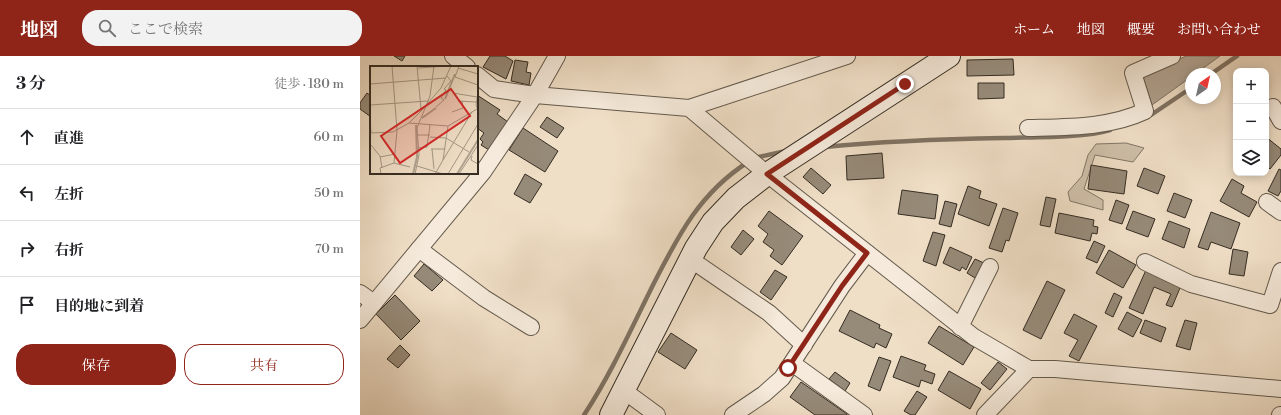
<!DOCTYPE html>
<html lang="ja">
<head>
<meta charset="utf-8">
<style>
  body { margin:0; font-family:"Libre Bodoni","Noto Serif JP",serif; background:#f2f2f2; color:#202124 }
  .controls { position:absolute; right:12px; top:12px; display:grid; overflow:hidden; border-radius:8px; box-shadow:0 2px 10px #0003 }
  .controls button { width:36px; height:36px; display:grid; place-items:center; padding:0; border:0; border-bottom:1px solid #e0e0e0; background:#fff; color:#202124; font:20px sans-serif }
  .compass { position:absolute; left:825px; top:12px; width:36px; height:36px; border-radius:50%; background:#fff; box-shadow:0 2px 10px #0003; rotate:34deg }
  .stop { position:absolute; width:12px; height:12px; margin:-9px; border:3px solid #8f2418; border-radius:50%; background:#fff }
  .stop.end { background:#8f2418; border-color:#fff; box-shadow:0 1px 4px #0008 }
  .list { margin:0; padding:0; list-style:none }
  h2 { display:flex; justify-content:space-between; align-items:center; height:52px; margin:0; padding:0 16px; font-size:17px }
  h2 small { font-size:13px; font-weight:400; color:#757577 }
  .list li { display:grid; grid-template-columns:26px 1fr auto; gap:12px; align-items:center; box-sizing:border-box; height:56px; padding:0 16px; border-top:1px solid #e0e0e0 }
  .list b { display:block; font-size:15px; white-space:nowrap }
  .list em { font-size:13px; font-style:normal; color:#757577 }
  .actions { display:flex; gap:8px; padding:12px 16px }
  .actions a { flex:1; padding:9px 0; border:1px solid #8f2418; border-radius:16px; text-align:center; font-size:14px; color:#8f2418 }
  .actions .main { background:#8f2418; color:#fff }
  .icon { flex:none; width:22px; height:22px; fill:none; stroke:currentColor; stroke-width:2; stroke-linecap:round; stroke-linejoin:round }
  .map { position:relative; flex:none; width:921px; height:359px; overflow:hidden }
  header { display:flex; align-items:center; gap:24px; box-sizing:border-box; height:56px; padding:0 20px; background:#8f2418; color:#fff }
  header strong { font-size:19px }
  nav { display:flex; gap:22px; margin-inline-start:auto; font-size:14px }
  .search { width:280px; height:36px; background:#f2f2f2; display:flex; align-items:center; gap:10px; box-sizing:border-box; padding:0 14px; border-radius:16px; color:#757577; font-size:15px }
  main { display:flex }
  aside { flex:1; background:#fff }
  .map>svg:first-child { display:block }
  .green { fill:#d0c1ab; stroke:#827767 }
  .water { fill:#b0a28f; stroke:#7f7364 }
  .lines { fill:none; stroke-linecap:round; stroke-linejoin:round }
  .stream { stroke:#7f7364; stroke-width:4.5 }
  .building { fill:#968a78; stroke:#352d23 }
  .street-casing { stroke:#645a4c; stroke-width:18 }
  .secondary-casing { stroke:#352d23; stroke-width:24 }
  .street { stroke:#f5eadb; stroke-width:16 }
  .secondary { stroke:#f5eadb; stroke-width:22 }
  .route { stroke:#8f2418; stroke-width:5 }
  .inset-river { fill:none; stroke:#b0a28f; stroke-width:2 }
  .inset-road { fill:none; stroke:#a59885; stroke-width:1 }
  .view { fill:#d62828; fill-opacity:0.15; stroke:#d62828; stroke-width:2 }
  .inset-edge { fill:none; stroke:#352d23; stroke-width:2 }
</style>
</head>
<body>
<header>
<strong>地図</strong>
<div class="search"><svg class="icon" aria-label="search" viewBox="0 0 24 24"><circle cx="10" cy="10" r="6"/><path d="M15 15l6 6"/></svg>ここで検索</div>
<nav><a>ホーム</a><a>地図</a><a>概要</a><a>お問い合わせ</a></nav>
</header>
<main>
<aside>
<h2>3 分<small>徒歩 · 180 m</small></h2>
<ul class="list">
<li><svg class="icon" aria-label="ahead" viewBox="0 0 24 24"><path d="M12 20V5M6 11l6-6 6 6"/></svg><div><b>直進</b></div><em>60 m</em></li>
<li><svg class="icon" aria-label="left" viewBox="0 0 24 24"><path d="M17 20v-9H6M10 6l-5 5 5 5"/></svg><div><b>左折</b></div><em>50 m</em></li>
<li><svg class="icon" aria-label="right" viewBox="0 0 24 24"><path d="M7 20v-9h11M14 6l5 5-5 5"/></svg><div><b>右折</b></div><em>70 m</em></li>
<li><svg class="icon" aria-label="arrive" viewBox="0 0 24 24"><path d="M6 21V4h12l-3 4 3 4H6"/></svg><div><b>目的地に到着</b></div></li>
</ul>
<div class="actions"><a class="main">保存</a><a>共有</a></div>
</aside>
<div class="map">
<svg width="921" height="359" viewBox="0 0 921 359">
  <rect width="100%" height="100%" fill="#f0dfc7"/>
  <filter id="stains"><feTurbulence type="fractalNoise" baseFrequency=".005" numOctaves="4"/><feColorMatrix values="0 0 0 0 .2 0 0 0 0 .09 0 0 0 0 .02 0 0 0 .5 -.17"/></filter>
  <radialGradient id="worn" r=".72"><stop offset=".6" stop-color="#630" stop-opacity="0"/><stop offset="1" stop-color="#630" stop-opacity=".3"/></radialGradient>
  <!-- green -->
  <path class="green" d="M766 87 784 92 773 106 735 99 724 133 743 144V154L710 145 708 136 722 120 728 99 736 88Z"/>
  <!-- water -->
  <path class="water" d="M826 0H860L835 18H831V21L792 49 783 20Z"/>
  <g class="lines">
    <!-- stream -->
    <g class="stream">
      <path d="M851 18 877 0"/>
      <path d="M788 61 831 32"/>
      <path d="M465 91C525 85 584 83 644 82 674 81 724 82 750 74"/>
      <path d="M394 102 426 95"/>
      <path d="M224 359C251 318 272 271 294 227 319 178 340 137 388 106"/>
    </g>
  </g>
  <!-- building -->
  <g class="building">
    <path d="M34 0H45L42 5Z"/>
    <path d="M130 0H145L153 5 146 23 123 11Z"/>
    <path d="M653 3 654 19 607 20V4Z"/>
    <path d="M155 4 168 6 166 16 171 17 169 29 151 25Z"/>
    <path d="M618 27H644V42L618 43Z"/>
    <path d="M7 37 11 40V61L0 53V47Z"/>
    <path d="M117 39 140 54 137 58 148 66 129 94 121 89 123 86 120 83 124 77 117 72Z"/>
    <path d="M187 61 204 72 197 82 180 71Z"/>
    <path d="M163 72 198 95 185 116 149 94Z"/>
    <path d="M906 81 921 93V99L910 113 906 109Z"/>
    <path d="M522 97 524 122 487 124 486 100Z"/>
    <path d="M731 109 767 115 764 138 728 133Z"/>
    <path d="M451 112 471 129 463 138 443 121Z"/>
    <path d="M784 112 805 120 798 138 777 130Z"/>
    <path d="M919 113 921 114V135L918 140 908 135Z"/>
    <path d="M165 118 182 128 170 147 154 138Z"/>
    <path d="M872 123 884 130 881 137 897 146 889 161 860 145Z"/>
    <path d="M608 130 621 135 619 142 637 148 629 170 598 158Z"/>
    <path d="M542 134 578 139 575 163 538 158Z"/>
    <path d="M814 137 832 144 825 162 807 155Z"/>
    <path d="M686 141 696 143 690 171 680 169Z"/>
    <path d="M756 144 769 149 762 168 749 164Z"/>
    <path d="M585 145 597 148 591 171 579 168Z"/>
    <path d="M643 152 658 157 649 185 646 184 642 196 629 192Z"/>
    <path d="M409 155 443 180 422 209 410 200 414 194 403 186 408 178 398 170Z"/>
    <path d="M773 155 795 163 788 181 766 173Z"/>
    <path d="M851 156 880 167 871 193 851 186 848 194 838 191Z"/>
    <path d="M699 157 734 164 733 170 738 171 737 178 732 177 730 185 695 177Z"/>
    <path d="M809 165 830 173 824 192 802 183Z"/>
    <path d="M383 174 394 183 381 199 371 191Z"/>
    <path d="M573 176 585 179 576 210 563 205Z"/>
    <path d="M734 185 745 190 737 207 726 202Z"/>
    <path d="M590 191 612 201 606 214 602 211 600 215 583 207Z"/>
    <path d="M873 193 888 196 884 220 869 218Z"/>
    <path d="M749 194 776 209 763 232 736 217Z"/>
    <path d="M615 203 624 207 615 222 607 217Z"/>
    <path d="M64 208 83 224 72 235 54 220Z"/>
    <path d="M415 214 427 221 411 244 400 236Z"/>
    <path d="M786 214 818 228 820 232 812 251 806 249 811 238 794 231 783 258 769 252Z"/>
    <path d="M687 225 705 234 681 283 663 274Z"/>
    <path d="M754 237 762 241 753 261 745 257Z"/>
    <path d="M35 239 60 265 41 284 16 258Z"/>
    <path d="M490 254 520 269 519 272 532 278 526 292 516 287 514 292 479 275Z"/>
    <path d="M767 256 782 264 773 281 758 273Z"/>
    <path d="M714 258 737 270 719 305 709 300 718 284 704 277Z"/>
    <path d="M785 264 806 272 801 286 780 277Z"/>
    <path d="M825 264 837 267 830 294 816 290Z"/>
    <path d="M579 270 614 291 603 309 568 287Z"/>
    <path d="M311 277 337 294 325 313 298 296Z"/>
    <path d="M40 289 50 299 38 312 27 303Z"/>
    <path d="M541 300 566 309 564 314 575 318 572 328 561 324 559 331 533 321Z"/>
    <path d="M519 301 531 305 520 335 508 330Z"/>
    <path d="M638 306 647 313 630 334 621 327Z"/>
    <path d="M589 315 621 333 610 353 578 334Z"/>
    <path d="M475 316 490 327 485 335 469 323Z"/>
    <path d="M441 326 487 358V359H455L430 341Z"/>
    <path d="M557 335 567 341 555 359H551L544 355Z"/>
  </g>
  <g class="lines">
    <!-- street casing -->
    <g class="street-casing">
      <g id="street">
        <path d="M93 0 107 11"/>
        <path d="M117 19 134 33 175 39 329 52 407 118 614 281 669 313H695L921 333"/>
        <path d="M913 51 921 65"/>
        <path d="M329 52 487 0"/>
        <path d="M668 72C707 71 749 72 785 55L773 17 812 0"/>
        <path d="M907 146 921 156"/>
        <path d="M59 193 124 242 171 271"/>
        <path d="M330 203 409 257 444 289"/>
        <path d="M785 206 831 228 910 249 921 215"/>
        <path d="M0 237 14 247"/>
        <path d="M0 264 123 116 175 39 197 0"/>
        <path d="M600 271 630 211"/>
        <path d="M432 307 504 359"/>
        <path d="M263 334 297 359"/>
        <path d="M373 359 404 338 422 322 482 230 507 197"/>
        <path d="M625 359 669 313"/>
        <path d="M920 359H921"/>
      </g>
    </g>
    <!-- secondary casing -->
    <g class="secondary-casing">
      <path id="secondary" d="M251 359 336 192 353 166 376 142 407 118 589 0"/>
    </g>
    <!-- street -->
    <use href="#street" class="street"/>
    <!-- secondary -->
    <use href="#secondary" class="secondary"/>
  </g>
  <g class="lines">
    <!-- route -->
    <path class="route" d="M428 312 482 230 507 197 407 118 545 28"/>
  </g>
  <!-- overview -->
  <g transform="translate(10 10)">
    <rect width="108" height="108" fill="#f0dfc7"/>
    <path class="inset-river" d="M75 33 85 8M52 52 66 42M43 108 47 91 46 59M87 108 108 74"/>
    <path class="inset-road" d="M22 0 27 64 24 97M47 0 51 43M89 0 85 11 108 19M48 2 77 0M88 2 108 8M0 18 76 12M83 27 107 31M88 35 106 36M57 38 71 22 81 0M0 39 58 35M66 41 74 34 71 32 76 24 74 23 81 15 77 10M108 44 106 39 108 26M82 46 93 42 92 35M0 53 1 66M39 57 57 39M0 67 23 66 39 57 78 60 107 43M47 69H60M60 71 76 72M76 72 99 86M0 78 10 90 12 102M49 82 57 81 60 59M61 83H75M62 83 64 103M102 90 101 94 108 98M10 91 25 88M73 94 102 46M47 100 73 108M11 108 10 102 24 97 40 101M45 108 49 89 47 62 60 30 64 0M65 108 73 94 78 60M78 108 108 58M89 108 108 79"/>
    <path class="view" d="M81 23 100 50 30 97 11 70Z"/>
    <rect width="108" height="108" class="inset-edge"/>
  </g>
  <rect width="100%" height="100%" filter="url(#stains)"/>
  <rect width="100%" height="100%" fill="url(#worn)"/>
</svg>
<div class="controls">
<button>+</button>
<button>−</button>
<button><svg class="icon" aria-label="layers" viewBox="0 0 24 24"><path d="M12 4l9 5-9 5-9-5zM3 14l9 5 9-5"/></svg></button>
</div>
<svg class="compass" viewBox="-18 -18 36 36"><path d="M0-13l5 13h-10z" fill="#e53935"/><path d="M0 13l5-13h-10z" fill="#757577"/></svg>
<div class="stop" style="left:428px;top:312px"></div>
<div class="stop end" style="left:545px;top:28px"></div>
</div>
</main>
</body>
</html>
